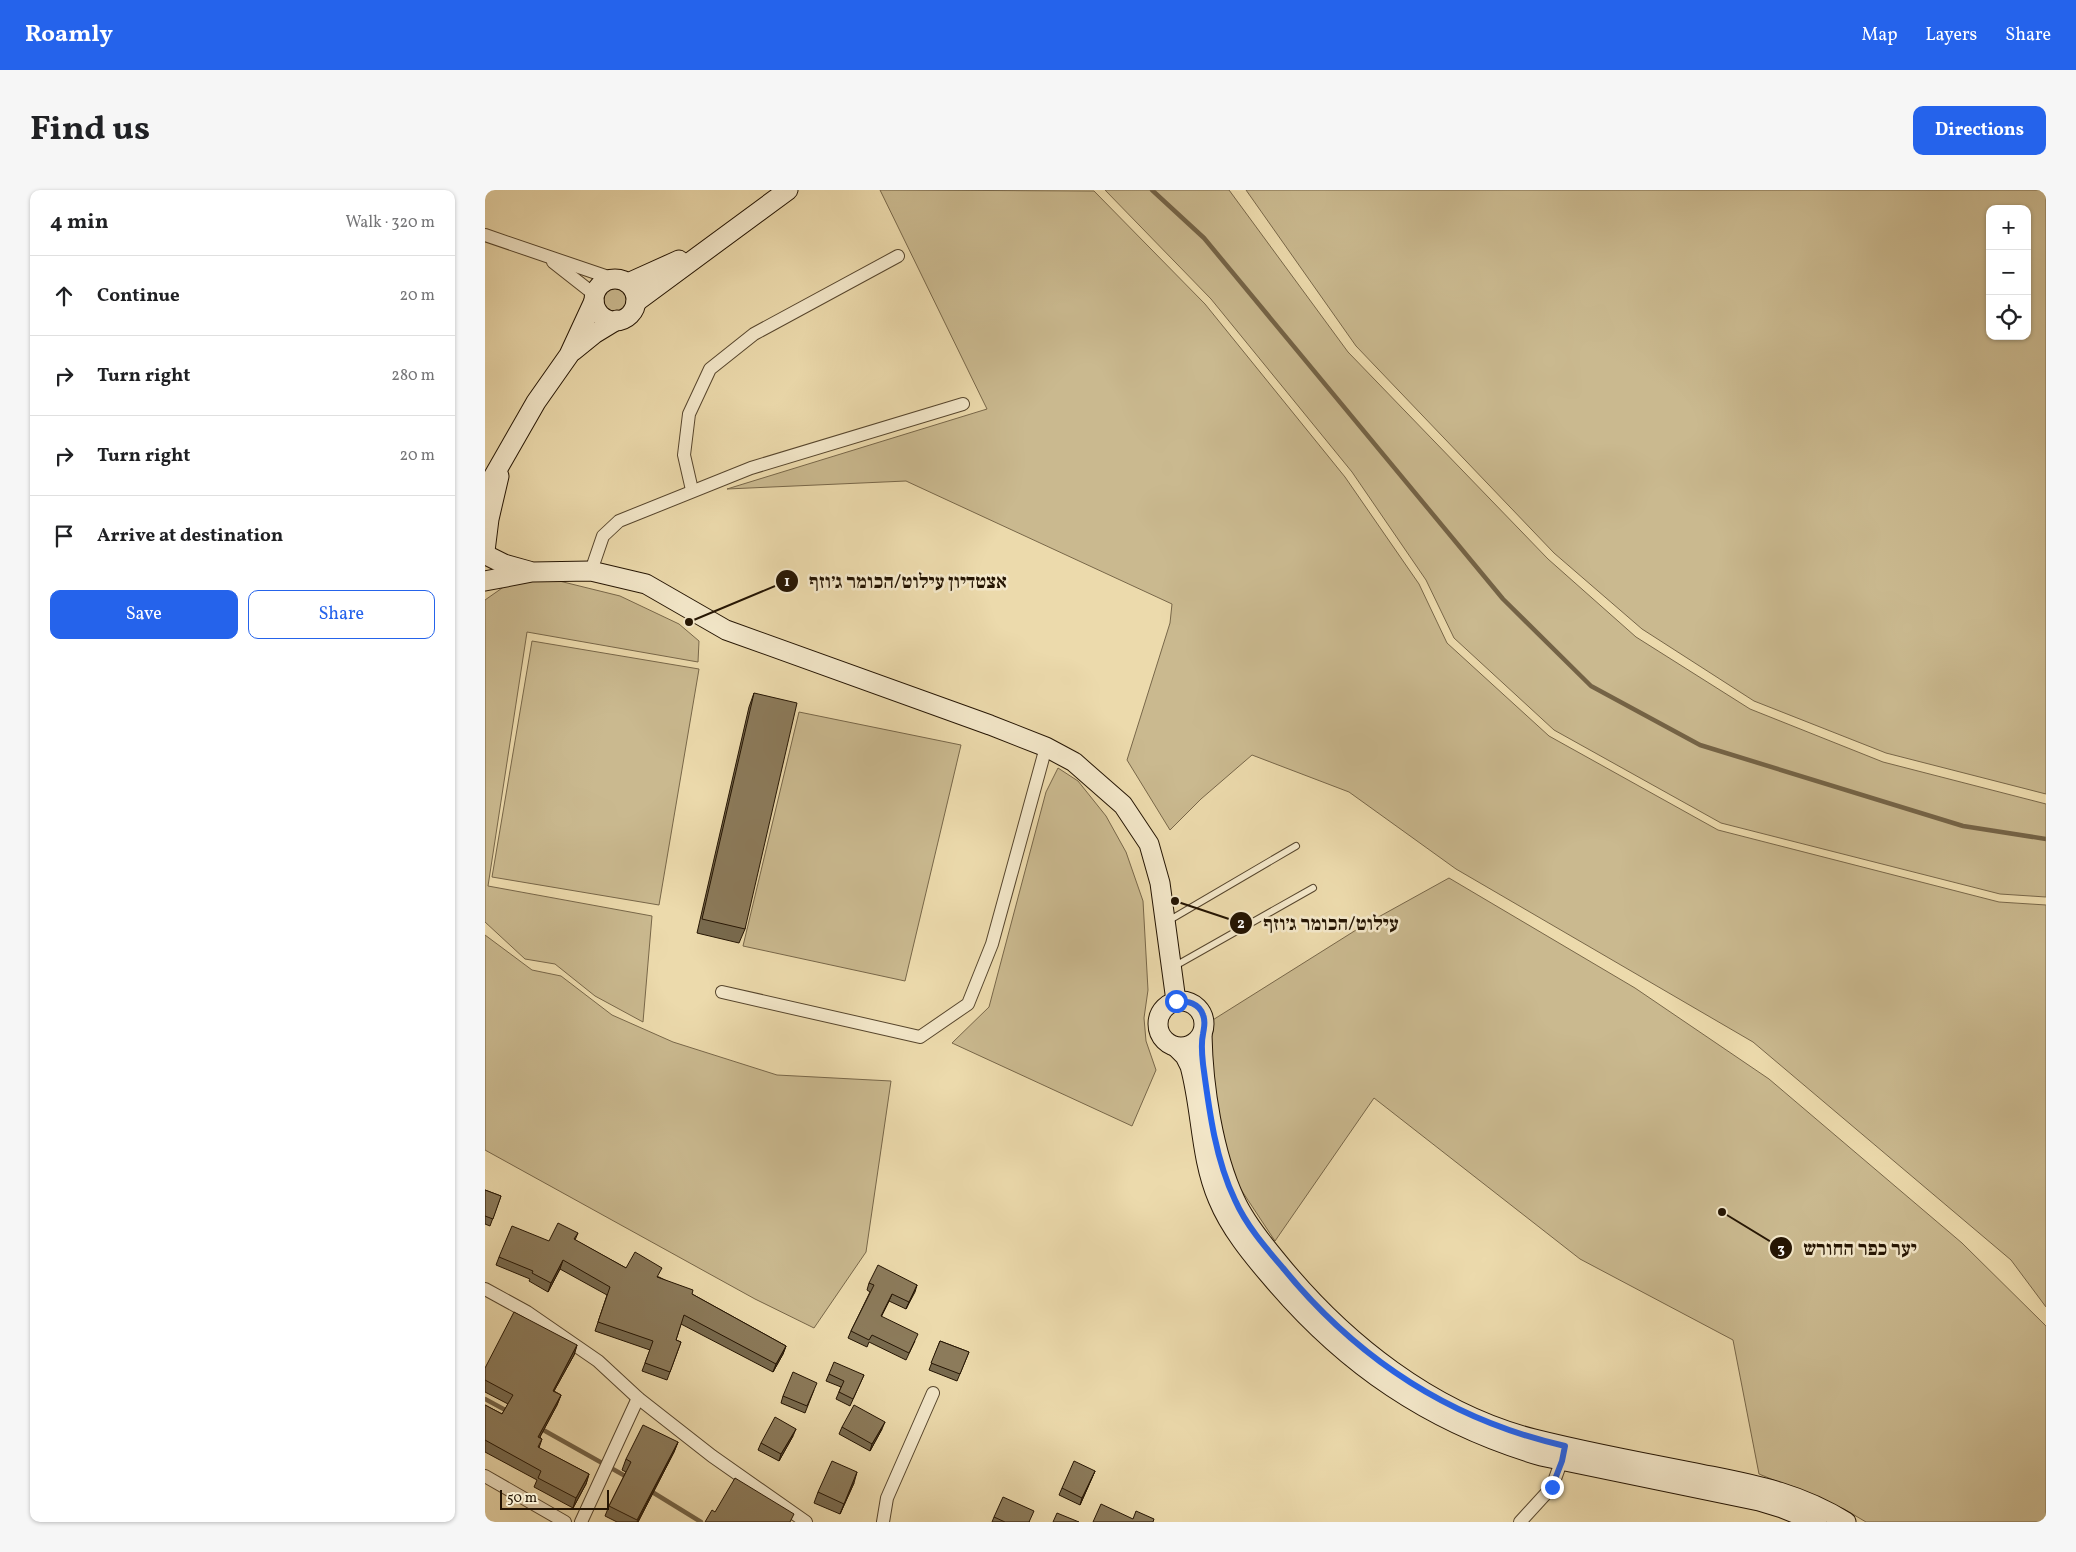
<!DOCTYPE html>
<html lang="en">
<head>
<meta charset="utf-8">
<style>
  body { margin:0; font-family:Vollkorn,"Frank Ruhl Libre",serif; background:#f6f6f6; color:#202124 }
  .controls { position:absolute; right:15px; top:15px; display:grid; overflow:hidden; border-radius:10px; box-shadow:0 1px 4px #0004 }
  .controls button { width:45px; height:45px; display:grid; place-items:center; padding:0; border:0; border-bottom:1px solid #e0e0e0; background:#fff; color:#202124; font:25px sans-serif }
  .scale { position:absolute; left:15px; bottom:12px; width:109px; box-sizing:border-box; padding-left:5px; border:2px solid #251503; border-top:0; font-size:14px; line-height:18px; white-space:nowrap; color:#251503; -webkit-text-stroke:4px #f3e7c9; paint-order:stroke }
  .stop { position:absolute; width:15px; height:15px; margin:-11px; border:4px solid #2563eb; border-radius:50%; background:#fff }
  .stop.end { background:#2563eb; border-color:#fff; box-shadow:0 1px 5px #0008 }
  .list { margin:0; padding:0; list-style:none }
  h2 { display:flex; justify-content:space-between; align-items:center; height:65px; margin:0; padding:0 20px; font-size:21px }
  h2 small { font-size:16px; font-weight:400; color:#757577 }
  .list li { display:grid; grid-template-columns:32px 1fr auto; gap:15px; align-items:center; box-sizing:border-box; height:80px; padding:0 20px; border-top:1px solid #e0e0e0 }
  .list b { display:block; font-size:19px; white-space:nowrap }
  .list em { font-size:16px; font-style:normal; color:#757577 }
  .actions { display:flex; gap:10px; padding:15px 20px }
  .actions a { flex:1; padding:11px 0; border:1px solid #2563eb; border-radius:10px; text-align:center; font-size:18px; color:#2563eb }
  .actions .main { background:#2563eb; color:#fff }
  .icon { flex:none; width:28px; height:28px; fill:none; stroke:currentColor; stroke-width:2; stroke-linecap:round; stroke-linejoin:round }
  .map { position:relative; flex:none; width:1561px; height:1332px; overflow:hidden; border-radius:10px }
  header { display:flex; align-items:center; gap:30px; box-sizing:border-box; height:70px; padding:0 25px; background:#2563eb; color:#fff }
  header strong { font-size:24px }
  nav { display:flex; gap:28px; margin-inline-start:auto; font-size:18px }
  .intro { display:flex; align-items:center; justify-content:space-between; box-sizing:border-box; height:120px; padding:0 30px }
  h1 { margin:0; font-size:35px }
  .button { padding:12px 22px; border-radius:10px; background:#2563eb; color:#fff; font-size:18px; font-weight:700 }
  main { display:flex; gap:30px; padding:0 30px }
  aside { flex:1; background:#fff; border-radius:10px; box-shadow:0 1px 4px #0004 }
  .map>svg:first-child { display:block }
  .green { fill:#cab98f; stroke:#786749; fill-rule:evenodd }
  .lines { fill:none; stroke-linecap:round; stroke-linejoin:round }
  .stream { stroke:#746346; stroke-width:4.5 }
  .lane-casing { stroke:#57462d; stroke-width:8 }
  .street-casing { stroke:#57462d; stroke-width:14 }
  .secondary-casing { stroke:#251503; stroke-width:21 }
  .lane { stroke:#f3e7c9; stroke-width:6 }
  .street { stroke:#f3e7c9; stroke-width:12 }
  .secondary { stroke:#f3e7c9; stroke-width:19 }
  .wall { fill:#786a4e; stroke:#251503 }
  .shaded-wall { fill:#625640; stroke:#251503 }
  .building { fill:#8c7b5b; stroke:#251503 }
  .route { stroke:#2563eb; stroke-width:6 }
  .leader { fill:none; stroke:#251503; stroke-width:2 }
  .callout-dot { fill:#251503; stroke:#f3e7c9; stroke-width:2 }
  .mark-label { font-size:15px; text-anchor:middle; font-weight:bold; fill:#fff }
  .callout-label { font-size:20px; text-anchor:middle; font-weight:bold; fill:#251503; stroke:#f3e7c9; stroke-width:5; stroke-linejoin:round; paint-order:stroke }
</style>
</head>
<body>
<header>
<strong>Roamly</strong>
<nav><a>Map</a><a>Layers</a><a>Share</a></nav>
</header>
<div class="intro"><h1>Find us</h1><a class="button">Directions</a></div>
<main>
<aside>
<h2>4 min<small>Walk · 320 m</small></h2>
<ul class="list">
<li><svg class="icon" aria-label="ahead" viewBox="0 0 24 24"><path d="M12 20V5M6 11l6-6 6 6"/></svg><div><b>Continue</b></div><em>20 m</em></li>
<li><svg class="icon" aria-label="right" viewBox="0 0 24 24"><path d="M7 20v-9h11M14 6l5 5-5 5"/></svg><div><b>Turn right</b></div><em>280 m</em></li>
<li><svg class="icon" aria-label="right" viewBox="0 0 24 24"><path d="M7 20v-9h11M14 6l5 5-5 5"/></svg><div><b>Turn right</b></div><em>20 m</em></li>
<li><svg class="icon" aria-label="arrive" viewBox="0 0 24 24"><path d="M6 21V4h12l-3 4 3 4H6"/></svg><div><b>Arrive at destination</b></div></li>
</ul>
<div class="actions"><a class="main">Save</a><a>Share</a></div>
</aside>
<div class="map">
<svg width="1561" height="1332" viewBox="0 0 1561 1332">
  <rect width="100%" height="100%" fill="#ecdaac"/>
  <filter id="stains"><feTurbulence type="fractalNoise" baseFrequency=".004" numOctaves="4"/><feColorMatrix values="0 0 0 0 .2 0 0 0 0 .09 0 0 0 0 .02 0 0 0 .5 -.17"/></filter>
  <radialGradient id="worn" r=".72"><stop offset=".6" stop-color="#630" stop-opacity="0"/><stop offset="1" stop-color="#630" stop-opacity=".3"/></radialGradient>
  <!-- green -->
  <g class="green">
    <path d="M395 0 609 1 720 114 860 287 934 394 962 453 1064 546 1233 640 1514 712 1561 715V1117L1526 1070 1268 852 971 679 864 602 767 565 716 609 685 640 642 570 685 433 687 414 421 291 242 299 502 219Z"/>
    <path d="M620 0H744L863 162 1063 369 1151 447 1265 519 1398 572 1561 614V707L1515 704 1236 633 1069 540 969 448 941 390 867 282 726 109Z"/>
    <path d="M761 0H1561V604L1401 563 1269 511 1157 439 1069 363 871 156ZM1505 19H1542V146H1505Z"/>
    <circle cx="130" cy="111" r="13"/>
    <path d="M58 387 135 406 194 434 214 451 213 472 42 442 3 696 167 726 158 832 110 806 70 774 40 769 0 732V410L20 396Z"/>
    <path d="M47 451 214 479 174 715 7 687Z"/>
    <path d="M314 522 476 555 420 791 258 756Z"/>
    <path d="M573 578 593 591 621 626 641 662 658 711 663 800 659 828 661 851 671 880 647 936 467 853 504 817 561 602Z"/>
    <path d="M964 688 1150 798 1284 889 1477 1053 1561 1136V1332H1381L1359 1319 1274 1284 1248 1150 1095 1069 889 908 790 1051 751 992 737 948 715 838 879 735Z"/>
    <path d="M0 745 47 780 76 786 127 825 188 852 292 885 406 891 381 1062 329 1138 270 1109 0 960Z"/>
  </g>
  <g class="lines">
    <!-- stream -->
    <g class="stream">
      <path d="M667 0 719 48 1018 409 1106 496 1215 555 1478 636 1561 649"/>
      <path d="M0 1209 24 1222"/>
      <path d="M53 1237 142 1287"/>
      <path d="M164 1300 216 1332"/>
    </g>
    <!-- lane casing -->
    <g class="lane-casing">
      <g id="lane">
        <path d="M683 731 811 656"/>
        <path d="M690 776 828 698"/>
      </g>
    </g>
    <!-- street casing -->
    <g class="street-casing">
      <g id="street">
        <path d="M0 45 129 89"/>
        <path d="M68 72 110 105"/>
        <path d="M207 300 199 265 204 224 225 179 269 144 413 66"/>
        <path d="M106 381 118 346 134 331 266 278 478 214"/>
        <path d="M237 802 435 847 483 814 507 754 561 557"/>
        <path d="M0 1099 42 1122 113 1171 153 1208 227 1266 321 1332"/>
        <path d="M0 1286 80 1332"/>
        <path d="M96 1332 153 1208"/>
        <path d="M398 1332 402 1308 448 1203"/>
        <path d="M1035 1332 1067 1297 1079 1264"/>
      </g>
    </g>
    <!-- secondary casing -->
    <g class="secondary-casing">
      <g id="secondary">
        <circle cx="130" cy="110" r="21"/>
        <path d="M143 93 194 70"/>
        <path d="M151 112 303 0"/>
        <path d="M88 161 109 144 132 130"/>
        <path d="M0 301 51 212 84 165 109 111"/>
        <path d="M0 361 4 329 14 286"/>
        <path d="M3 366 19 374 44 381"/>
        <path d="M0 391 47 382 106 381 161 394 241 440 505 535 561 557 589 572 638 615 664 654 675 693 691 811"/>
        <circle cx="696" cy="834" r="23"/>
        <path d="M717 845C718 896 728 963 750 1010 760 1032 777 1053 793 1072 858 1152 947 1223 1049 1249 1101 1262 1153 1272 1206 1282 1264 1294 1309 1300 1361 1332"/>
        <path d="M691 857 700 866 705 876C717 920 715 967 733 1009 745 1038 766 1064 786 1087 860 1175 945 1233 1056 1266L1274 1311 1297 1318 1332 1332"/>
      </g>
    </g>
    <!-- lane -->
    <use href="#lane" class="lane"/>
    <!-- street -->
    <use href="#street" class="street"/>
    <!-- secondary -->
    <use href="#secondary" class="secondary"/>
  </g>
  <!-- wall -->
  <g class="wall">
    <path d="M269 503 260 739 254 753 212 743 264 517Z"/>
    <path d="M0 1000 16 1006 5 1036 0 1034Z"/>
    <path d="M93 1043 90 1050 141 1078 174 1087 207 1104 301 1156 298 1164 288 1182 196 1134 191 1150 196 1152 182 1190 157 1181 165 1160 110 1141 122 1105 75 1079 63 1102 44 1091 45 1089 11 1075 14 1067Z"/>
    <path d="M384 1093 432 1095 421 1119 404 1111 396 1127 430 1151 421 1170 384 1152 382 1157 363 1148 366 1141 385 1102 382 1100Z"/>
    <path d="M455 1151 484 1162 472 1191 444 1180Z"/>
    <path d="M92 1155 89 1165 69 1201 76 1205 72 1215 55 1247 57 1249 54 1258 104 1284 101 1294 88 1318 49 1297 52 1290 0 1262V1215L17 1224 23 1214 0 1202V1178Z"/>
    <path d="M344 1184 379 1185 365 1216 351 1209 356 1197 341 1191Z"/>
    <path d="M329 1200 320 1223 296 1213 298 1206Z"/>
    <path d="M357 1237 397 1239 385 1261 354 1244Z"/>
    <path d="M308 1246 294 1271 273 1260 276 1253Z"/>
    <path d="M193 1252 189 1262 153 1332H132L120 1326 124 1316 141 1282 137 1280 141 1269Z"/>
    <path d="M610 1281 595 1315 574 1305 577 1298Z"/>
    <path d="M369 1293 355 1324 329 1313 333 1302Z"/>
    <path d="M509 1327 545 1332H507Z"/>
  </g>
  <!-- shaded-wall -->
  <g class="shaded-wall">
    <path d="M78 1070 75 1079 63 1102 66 1093Z"/>
    <path d="M432 1095 430 1102 421 1119 424 1112Z"/>
    <path d="M407 1104 404 1111 393 1133 396 1126Z"/>
    <path d="M92 1155 89 1165 64 1210 68 1201Z"/>
    <path d="M301 1156 298 1164 288 1182 291 1174Z"/>
    <path d="M76 1205 72 1215 50 1256 53 1247Z"/>
    <path d="M400 1232 397 1239 385 1261 387 1254Z"/>
    <path d="M311 1239 308 1246 294 1271 296 1264Z"/>
    <path d="M193 1252 189 1262 153 1332H152Z"/>
    <path d="M610 1281 607 1288 595 1315 597 1308Z"/>
    <path d="M372 1282 369 1293 355 1324 359 1314Z"/>
    <path d="M104 1284 101 1294 88 1318 91 1308Z"/>
  </g>
  <!-- building -->
  <g class="building">
    <path d="M269 503 312 513 260 739 217 729Z"/>
    <path d="M0 1000 16 1006 8 1029 0 1026Z"/>
    <path d="M73 1033 93 1043 89 1049 141 1078 150 1062 177 1078 172 1087 208 1100 207 1104 301 1156 291 1174 199 1125 191 1150 196 1152 185 1182 160 1173 168 1151 113 1132 125 1097 78 1070 66 1093 47 1083 48 1081 14 1067 27 1036 64 1051Z"/>
    <path d="M393 1075 432 1095 424 1112 407 1104 396 1126 433 1144 424 1163 387 1145 384 1150 366 1141 389 1095 384 1093Z"/>
    <path d="M29 1122 92 1155 68 1201 76 1205 53 1247 57 1249 53 1257 104 1284 91 1308 53 1288 56 1281 0 1250V1215L17 1224 28 1205 0 1190V1178Z"/>
    <path d="M455 1151 484 1162 475 1184 446 1173Z"/>
    <path d="M349 1172 379 1185 368 1209 354 1202 359 1191 344 1184Z"/>
    <path d="M308 1182 332 1193 322 1216 298 1206Z"/>
    <path d="M369 1215 400 1232 387 1254 357 1237Z"/>
    <path d="M290 1227 311 1239 296 1264 276 1253Z"/>
    <path d="M158 1235 193 1252 152 1330 124 1316 146 1272 141 1269Z"/>
    <path d="M347 1271 372 1282 359 1314 333 1302Z"/>
    <path d="M589 1271 610 1281 597 1308 577 1298Z"/>
    <path d="M250 1288 309 1324 305 1332H220L227 1320 230 1322Z"/>
    <path d="M518 1307 549 1321 544 1332H520L509 1327Z"/>
    <path d="M616 1314 648 1329 651 1321 669 1329 668 1332H608Z"/>
    <path d="M572 1323 594 1332H568Z"/>
  </g>
  <g class="lines">
    <!-- route -->
    <path class="route" d="M691 811C703 811 714 813 718 825 721 832 719 837 718 844 716 853 717 865 718 874 724 919 730 968 750 1010 761 1035 780 1057 798 1078 873 1170 965 1230 1080 1256L1077 1271 1067 1297"/>
  </g>
  <!-- callouts -->
  <path class="leader" d="M204 432L302 391M690 711L756 733M1237 1022L1296 1058"/>
  <g class="callout-dot">
    <circle cx="204" cy="432" r="5"/>
    <circle cx="690" cy="711" r="5"/>
    <circle cx="1237" cy="1022" r="5"/>
    <circle cx="302" cy="391" r="12"/>
    <circle cx="756" cy="733" r="12"/>
    <circle cx="1296" cy="1058" r="12"/>
  </g>
  <g class="mark-label">
    <text x="302" y="396">1</text>
    <text x="756" y="738">2</text>
    <text x="1296" y="1063">3</text>
  </g>
  <g class="callout-label">
    <text x="423" y="398">אצטדיון עילוט/הכומר ג׳וזף</text>
    <text x="846" y="740">עילוט/הכומר ג׳וזף</text>
    <text x="1375" y="1065">יער כפר החורש</text>
  </g>
  <rect width="100%" height="100%" filter="url(#stains)"/>
  <rect width="100%" height="100%" fill="url(#worn)"/>
</svg>
<div class="controls">
<button>+</button>
<button>−</button>
<button><svg class="icon" aria-label="locate" viewBox="0 0 24 24"><circle cx="12" cy="12" r="6"/><path d="M12 2v4M12 18v4M2 12h4M18 12h4"/></svg></button>
</div>
<div class="scale">50 m</div>
<div class="stop" style="left:691px;top:811px"></div>
<div class="stop end" style="left:1067px;top:1297px"></div>
</div>
</main>
</body>
</html>
